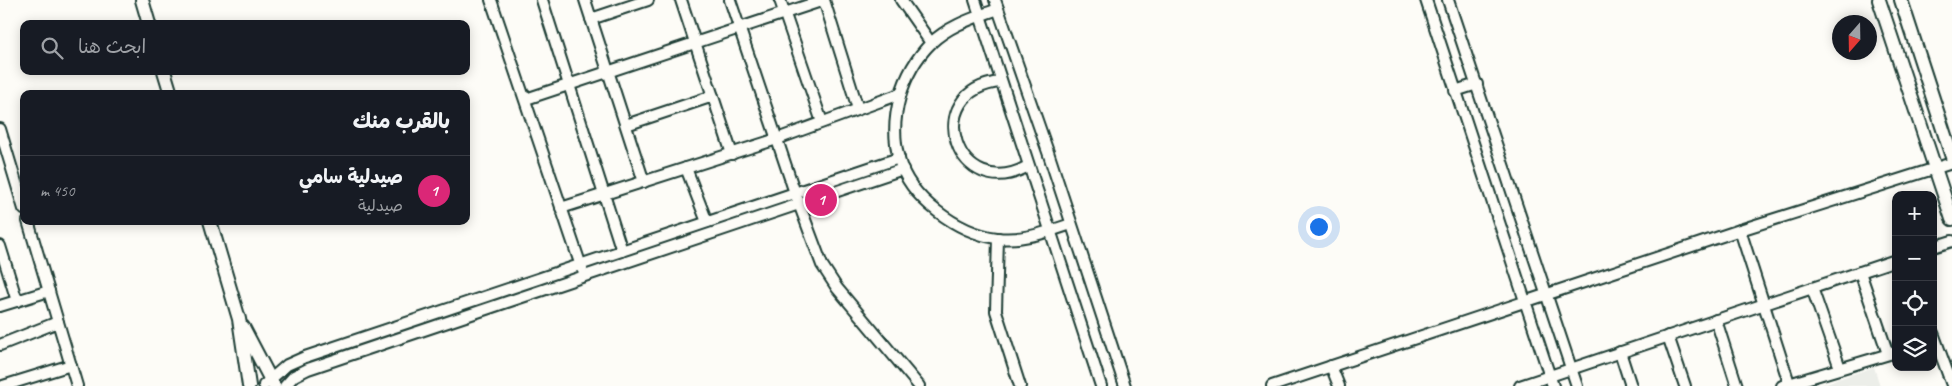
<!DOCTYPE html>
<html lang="ar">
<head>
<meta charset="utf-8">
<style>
  body { margin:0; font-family:Caveat,"Playpen Sans Arabic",sans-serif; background:#20242c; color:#f1f3f6; direction:rtl }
  .controls { position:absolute; right:15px; bottom:15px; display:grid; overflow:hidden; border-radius:10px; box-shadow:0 2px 12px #0003 }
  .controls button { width:45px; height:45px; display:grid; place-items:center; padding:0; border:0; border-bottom:1px solid #363941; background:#171b24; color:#f1f3f6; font:25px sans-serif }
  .compass { position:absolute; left:1832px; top:15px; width:45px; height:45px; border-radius:50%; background:#171b24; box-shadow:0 2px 12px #0003; rotate:200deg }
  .you { position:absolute; left:1318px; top:226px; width:18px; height:18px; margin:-12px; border:4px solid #fff; border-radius:50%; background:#1a73e8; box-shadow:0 0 0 8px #1a73e833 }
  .badge { display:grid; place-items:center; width:32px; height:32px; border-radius:50%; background:#db2777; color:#fff; font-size:16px; font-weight:700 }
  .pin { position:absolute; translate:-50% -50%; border:2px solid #fff; box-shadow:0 1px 5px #0006 }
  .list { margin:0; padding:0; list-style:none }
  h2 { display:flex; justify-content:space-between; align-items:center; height:65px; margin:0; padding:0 20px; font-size:21px }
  h2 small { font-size:16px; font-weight:400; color:#9ea1a6 }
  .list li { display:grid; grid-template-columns:32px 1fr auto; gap:15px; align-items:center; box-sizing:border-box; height:70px; padding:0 20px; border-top:1px solid #363941 }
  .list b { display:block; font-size:19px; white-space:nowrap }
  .list p { margin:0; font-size:16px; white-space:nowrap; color:#9ea1a6 }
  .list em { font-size:16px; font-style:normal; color:#9ea1a6 }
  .icon { flex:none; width:28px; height:28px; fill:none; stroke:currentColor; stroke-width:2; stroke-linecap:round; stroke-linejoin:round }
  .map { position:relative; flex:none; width:1952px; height:386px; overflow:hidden; direction:ltr }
  .search { position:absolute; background:#171b24; box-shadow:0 2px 12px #0003; left:20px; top:20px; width:450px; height:55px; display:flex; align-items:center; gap:12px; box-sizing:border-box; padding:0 18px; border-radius:10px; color:#9ea1a6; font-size:19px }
  .panel { position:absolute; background:#171b24; box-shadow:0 2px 12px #0003; left:20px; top:90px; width:450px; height:135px; border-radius:10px; direction:rtl }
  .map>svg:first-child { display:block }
  .built { fill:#eceee9 }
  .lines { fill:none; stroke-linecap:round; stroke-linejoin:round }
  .minor-casing { stroke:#1f3d34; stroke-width:14 }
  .major-casing { stroke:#1f3d34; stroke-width:16 }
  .minor { stroke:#fdfcf7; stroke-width:10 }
  .major { stroke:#fdfcf7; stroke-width:12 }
</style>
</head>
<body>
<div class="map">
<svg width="1952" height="386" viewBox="0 0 1952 386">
  <rect width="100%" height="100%" fill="#fdfcf7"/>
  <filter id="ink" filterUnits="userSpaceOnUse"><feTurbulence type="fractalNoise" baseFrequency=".02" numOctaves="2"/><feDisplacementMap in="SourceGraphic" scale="10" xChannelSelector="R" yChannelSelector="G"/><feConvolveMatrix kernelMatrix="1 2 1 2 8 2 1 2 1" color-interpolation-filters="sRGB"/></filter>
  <g filter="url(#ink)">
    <!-- built -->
    <path class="built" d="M1874 367 1880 386H1817Z"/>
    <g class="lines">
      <!-- minor casing -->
      <g class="minor-casing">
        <g id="minor">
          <path d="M491 0 582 269"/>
          <path d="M542 0 622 251"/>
          <path d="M585 0 644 182"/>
          <path d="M681 0 732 154"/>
          <path d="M730 0 795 193 822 265 837 288 919 386"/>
          <path d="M780 0 822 122"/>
          <path d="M824 0 858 109"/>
          <path d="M901 0 931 43"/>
          <path d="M975 0 1101 386"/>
          <path d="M995 0 1048 152 1125 386"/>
          <path d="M1426 0 1553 386"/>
          <path d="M1448 0 1577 386"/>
          <path d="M998 9C974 18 950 25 931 43 902 72 888 119 899 159 909 198 958 233 997 238 1023 241 1047 232 1071 224"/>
          <path d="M591 19 648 0"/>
          <path d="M1001 82C918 90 957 207 1028 166"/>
          <path d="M1455 91 1477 84"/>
          <path d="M526 99 824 0"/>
          <path d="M626 125 713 96"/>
          <path d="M0 129 24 209"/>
          <path d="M686 168 707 222"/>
          <path d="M561 208 777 139 900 94"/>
          <path d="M28 221 77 386"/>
          <path d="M1740 230 1790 386"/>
          <path d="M998 238 996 311 1020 386"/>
          <path d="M0 246 17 301"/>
          <path d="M1933 247 1952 241"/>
          <path d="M1860 272 1888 354"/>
          <path d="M1812 288 1840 368"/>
          <path d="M0 306 49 291"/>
          <path d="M1716 320 1737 386"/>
          <path d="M1933 333 1952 385"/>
          <path d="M1668 336 1685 386"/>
          <path d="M0 345 58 322"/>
          <path d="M1620 352 1631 386"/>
          <path d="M1331 366 1339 386"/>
          <path d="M264 385 287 365 305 357 899 158"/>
          <path d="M3 386 71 365"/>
          <path d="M285 386 294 376 308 369 903 169"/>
          <path d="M1272 386 1740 230 1952 163"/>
          <path d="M1520 386 1896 260"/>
          <path d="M1782 386 1896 352"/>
        </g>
      </g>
      <!-- major casing -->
      <g class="major-casing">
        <g id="major">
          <path d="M142 0 149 24"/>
          <path d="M1879 0 1952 219"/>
          <path d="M1901 0 1952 157"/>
          <path d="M164 71 171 94"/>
          <path d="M210 221 239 319 249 386"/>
          <path d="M243 327 274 386"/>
        </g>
      </g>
      <!-- minor -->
      <use href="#minor" class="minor"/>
      <!-- major -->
      <use href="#major" class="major"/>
    </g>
  </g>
</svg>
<div class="controls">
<button>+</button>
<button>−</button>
<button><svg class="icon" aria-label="locate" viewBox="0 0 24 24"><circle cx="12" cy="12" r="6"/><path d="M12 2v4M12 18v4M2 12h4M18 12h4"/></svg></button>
<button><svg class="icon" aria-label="layers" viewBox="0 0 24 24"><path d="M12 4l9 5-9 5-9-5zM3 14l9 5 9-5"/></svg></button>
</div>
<svg class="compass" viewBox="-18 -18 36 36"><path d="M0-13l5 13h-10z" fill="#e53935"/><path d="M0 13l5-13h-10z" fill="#9ea1a6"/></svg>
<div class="you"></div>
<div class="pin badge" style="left:821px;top:200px">1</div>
<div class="search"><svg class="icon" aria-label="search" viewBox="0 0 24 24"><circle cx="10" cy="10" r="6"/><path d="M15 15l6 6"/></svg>ابحث هنا</div>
<section class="panel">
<h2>بالقرب منك<small></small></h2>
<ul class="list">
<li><span class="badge">1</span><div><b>صيدلية سامي</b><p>صيدلية</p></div><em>450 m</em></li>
</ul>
</section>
</div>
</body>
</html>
